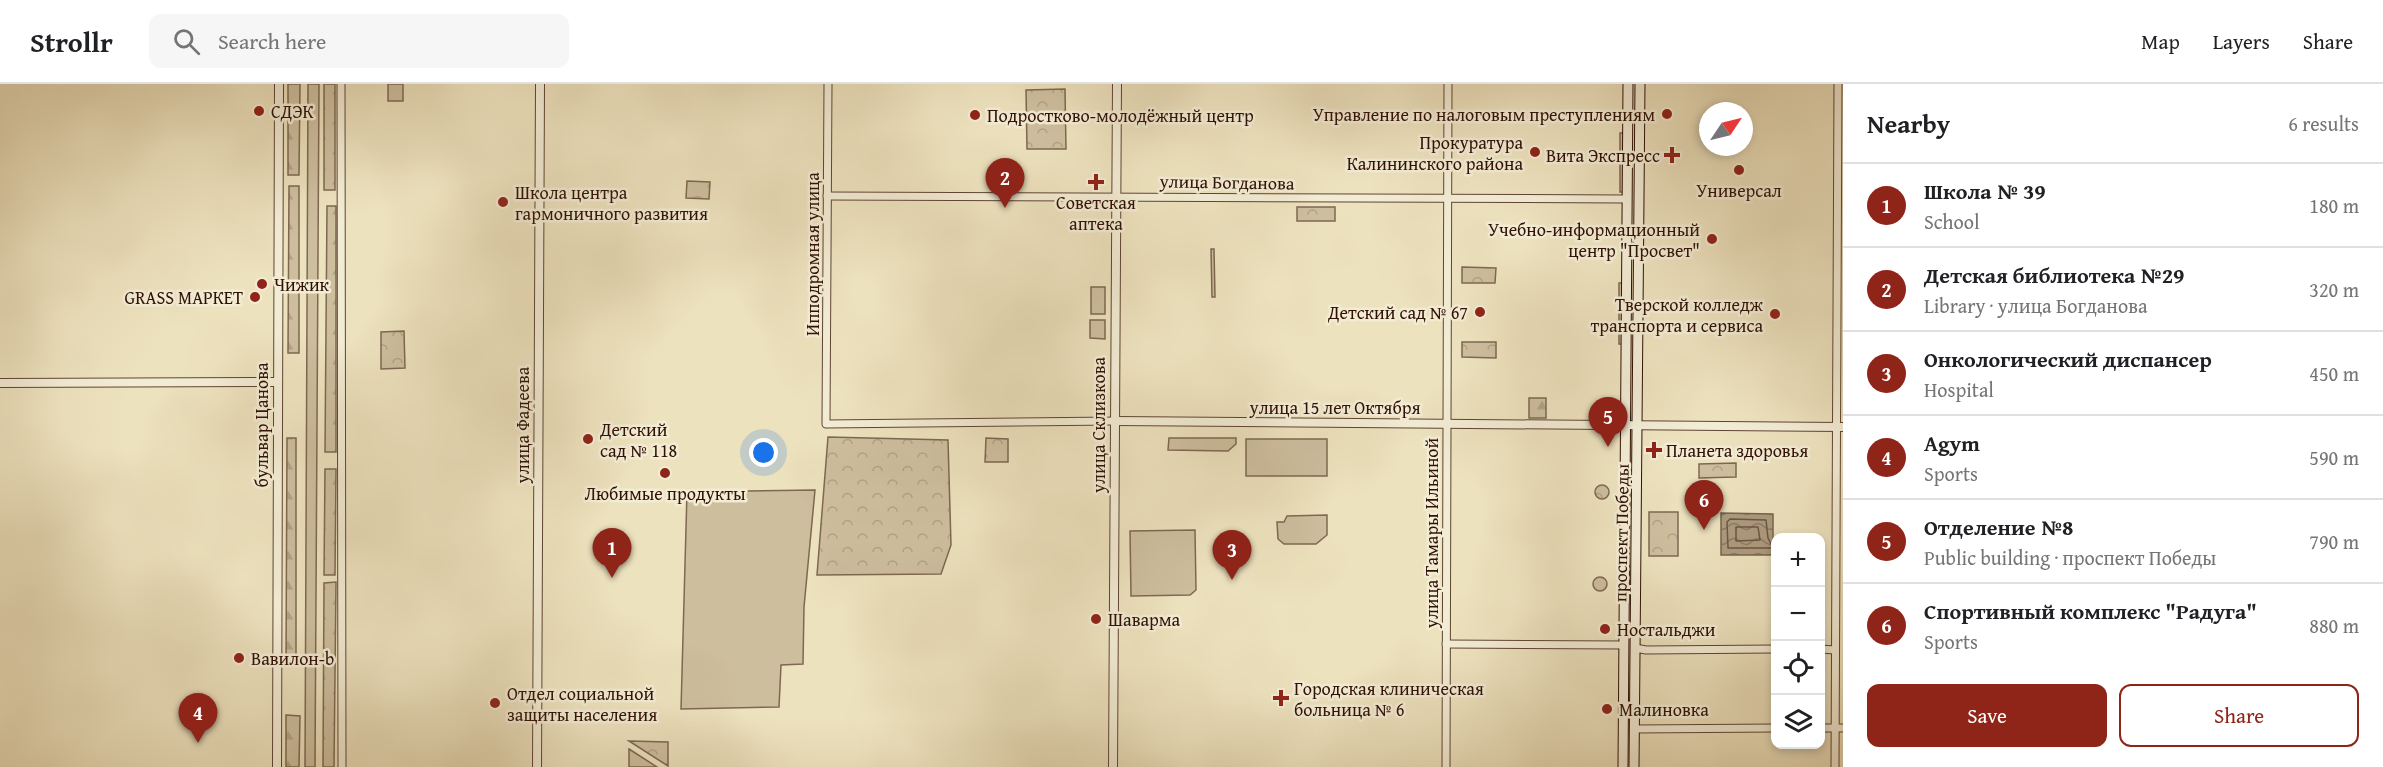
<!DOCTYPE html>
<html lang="en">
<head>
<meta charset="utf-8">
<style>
  body { margin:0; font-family:"Gentium Book Plus",serif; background:#f6f6f6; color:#202124 }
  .controls { position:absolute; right:18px; bottom:18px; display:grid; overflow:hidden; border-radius:12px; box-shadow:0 3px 9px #0003 }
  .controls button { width:54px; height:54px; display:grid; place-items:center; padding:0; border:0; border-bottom:2px solid #e0e0e0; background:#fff; color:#202124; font:30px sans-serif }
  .compass { position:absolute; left:1699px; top:18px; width:54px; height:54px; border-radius:50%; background:#fff; box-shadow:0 3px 9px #0003; rotate:55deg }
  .you { position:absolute; left:764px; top:369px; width:21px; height:21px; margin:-15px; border:4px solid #fff; border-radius:50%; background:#1a73e8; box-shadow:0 0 0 9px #1a73e833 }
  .badge { display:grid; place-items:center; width:39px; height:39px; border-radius:50%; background:#8f2418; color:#fff; font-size:20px; font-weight:700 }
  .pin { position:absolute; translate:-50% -50px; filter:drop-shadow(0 2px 3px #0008) }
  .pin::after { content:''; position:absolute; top:32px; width:21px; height:18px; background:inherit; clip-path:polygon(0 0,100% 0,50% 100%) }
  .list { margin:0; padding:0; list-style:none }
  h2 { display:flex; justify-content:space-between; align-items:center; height:78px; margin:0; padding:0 24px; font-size:26px }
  h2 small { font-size:20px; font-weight:400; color:#757577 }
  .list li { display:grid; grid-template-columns:39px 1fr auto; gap:18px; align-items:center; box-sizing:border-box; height:84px; padding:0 24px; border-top:2px solid #e0e0e0 }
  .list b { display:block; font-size:22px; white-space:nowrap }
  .list p { margin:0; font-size:20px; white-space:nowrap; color:#757577 }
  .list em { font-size:20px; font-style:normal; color:#757577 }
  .actions { display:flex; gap:12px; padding:18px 24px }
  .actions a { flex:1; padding:14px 0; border:2px solid #8f2418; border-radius:12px; text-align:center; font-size:21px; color:#8f2418 }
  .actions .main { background:#8f2418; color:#fff }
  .icon { flex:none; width:33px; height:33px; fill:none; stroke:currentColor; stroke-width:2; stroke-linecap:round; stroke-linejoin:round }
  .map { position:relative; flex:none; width:1843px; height:683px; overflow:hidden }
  header { display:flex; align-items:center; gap:36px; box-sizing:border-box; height:84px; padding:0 30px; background:#fff; border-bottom:2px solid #e0e0e0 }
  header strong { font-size:28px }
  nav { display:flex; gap:33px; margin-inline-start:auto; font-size:21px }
  .search { width:420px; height:54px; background:#f6f6f6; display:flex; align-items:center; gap:15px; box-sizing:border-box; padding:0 21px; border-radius:12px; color:#757577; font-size:22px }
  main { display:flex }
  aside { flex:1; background:#fff }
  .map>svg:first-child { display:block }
  .green { fill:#cdbe9e; stroke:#7e6851; stroke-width:1.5 }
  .forest { fill:url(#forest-firs); stroke:#7e6851; stroke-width:1.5 }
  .park { fill:url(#park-crowns); stroke:#7e6851; stroke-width:1.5 }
  .water { fill:url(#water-waves); stroke:#7a644e; stroke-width:1.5 }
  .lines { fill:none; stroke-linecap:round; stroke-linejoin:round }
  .shore { stroke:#6e5642; stroke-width:1.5 }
  .minor-casing { stroke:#5e4532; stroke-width:9 }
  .tertiary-casing { stroke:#5e4532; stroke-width:10 }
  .secondary-casing { stroke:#2f1104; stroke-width:11 }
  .minor { stroke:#f3ecd5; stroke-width:7 }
  .tertiary { stroke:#f3ecd5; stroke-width:8 }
  .secondary { stroke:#f3ecd5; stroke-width:9 }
  .poi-dot { fill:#8f2418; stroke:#f3ecd5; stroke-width:2 }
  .labels { text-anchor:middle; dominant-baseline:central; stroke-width:5; stroke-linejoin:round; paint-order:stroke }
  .poi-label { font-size:18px; fill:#2f1104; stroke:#f3ecd5; text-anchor:start }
  .street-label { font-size:18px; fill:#2f1104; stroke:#f3ecd5 }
</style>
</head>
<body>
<header>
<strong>Strollr</strong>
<div class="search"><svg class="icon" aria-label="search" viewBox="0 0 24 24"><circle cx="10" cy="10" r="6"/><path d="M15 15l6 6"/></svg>Search here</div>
<nav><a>Map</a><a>Layers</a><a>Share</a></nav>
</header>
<main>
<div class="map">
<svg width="1843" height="683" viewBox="0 0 1843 683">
  <defs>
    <pattern id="forest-firs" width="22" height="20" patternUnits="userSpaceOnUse" patternTransform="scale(1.5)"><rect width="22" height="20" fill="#cdbe9e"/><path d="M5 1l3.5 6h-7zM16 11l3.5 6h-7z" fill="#b0a286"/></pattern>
    <pattern id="park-crowns" width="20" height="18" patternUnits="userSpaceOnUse" patternTransform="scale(1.5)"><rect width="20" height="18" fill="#cdbe9e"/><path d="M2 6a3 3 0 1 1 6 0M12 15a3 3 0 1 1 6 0" fill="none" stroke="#b0a286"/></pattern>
    <pattern id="water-waves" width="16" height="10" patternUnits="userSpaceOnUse" patternTransform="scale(1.5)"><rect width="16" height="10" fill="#ac9b7f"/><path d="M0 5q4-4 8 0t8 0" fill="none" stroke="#8c7d66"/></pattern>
  </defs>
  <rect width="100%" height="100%" fill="#ede2be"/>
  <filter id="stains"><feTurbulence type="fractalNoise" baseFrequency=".00333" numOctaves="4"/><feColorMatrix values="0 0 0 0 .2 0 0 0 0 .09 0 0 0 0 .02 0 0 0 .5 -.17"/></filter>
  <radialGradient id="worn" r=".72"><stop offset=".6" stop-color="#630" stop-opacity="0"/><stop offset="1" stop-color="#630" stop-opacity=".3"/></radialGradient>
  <!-- green -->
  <g class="green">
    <path d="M308 0H319L315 683H305Z"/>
    <rect x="388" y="0" width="15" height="17"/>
    <path d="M1620 49H1625L1624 108H1620Z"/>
    <path d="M1211 165H1214L1215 213H1212Z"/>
    <rect x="1619" y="199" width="5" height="61"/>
    <rect x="1091" y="203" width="14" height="27"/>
    <path d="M1090 236H1105V255L1090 254Z"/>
    <path d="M1169 354H1236V360L1228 367 1168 366Z"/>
    <rect x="1246" y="355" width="81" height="37"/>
    <path d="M815 406 804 523 803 580 781 581 779 623 681 625 687 408Z"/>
    <path d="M1327 431V451L1316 460H1284L1278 455 1277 438H1284L1287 432Z"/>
    <path d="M1195 446 1196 506 1190 511 1131 512 1130 447Z"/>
    <path d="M629 665 657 683H629Z"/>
  </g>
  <!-- forest -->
  <g class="forest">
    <path d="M288 0H300L299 91H288Z"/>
    <rect x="324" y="0" width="11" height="106"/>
    <path d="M289 102H299V269H288Z"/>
    <path d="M327 122H336V368H325Z"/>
    <rect x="1529" y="314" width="17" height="20"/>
    <path d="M287 354H296V578H286Z"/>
    <path d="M325 385H336L335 491H324Z"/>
    <path d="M336 498 334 683H323L324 499Z"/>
    <path d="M286 631 300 632 299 683H286Z"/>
  </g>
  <!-- park -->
  <g class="park">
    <path d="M1065 5 1066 65H1027L1026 6Z"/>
    <path d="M687 97 710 98 709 115 686 114Z"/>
    <rect x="1297" y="123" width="38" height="14"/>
    <path d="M1462 183 1496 184 1495 199H1462Z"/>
    <path d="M404 247 405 284 381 285V248Z"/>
    <path d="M1462 258H1496V274L1462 273Z"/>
    <path d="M828 353 948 356 951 461 941 490 817 491Z"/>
    <path d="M986 354 1008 355V378H985Z"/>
    <path d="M1736 379V393L1699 394V380Z"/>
    <circle cx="1602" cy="408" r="7"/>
    <rect x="1649" y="428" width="29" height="44"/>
    <circle cx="1600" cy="500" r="7"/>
    <path d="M629 657 668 658V682Z"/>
  </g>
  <!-- water -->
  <path class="water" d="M1721 429 1773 430V471H1721Z"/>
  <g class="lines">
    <!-- shore -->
    <g class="shore">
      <path d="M1730 435 1766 436 1768 454 1773 464H1728L1727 438Z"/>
      <path d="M1736 443H1758L1760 456 1736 457Z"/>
    </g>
    <!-- minor casing -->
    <g class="minor-casing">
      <g id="minor">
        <path d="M341 0 342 683"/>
        <path d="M828 0 826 340 1115 337"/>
        <path d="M827 112 1627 115"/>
        <path d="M1446 560 1624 561"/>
        <path d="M1635 564 1646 566 1776 565"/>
        <path d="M1820 565 1835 566"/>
        <path d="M1820 644H1843"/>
        <path d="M1635 645 1776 644"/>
        <path d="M1446 683 1448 0"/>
        <path d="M1835 683 1838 0"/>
      </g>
    </g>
    <!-- tertiary casing -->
    <g class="tertiary-casing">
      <g id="tertiary">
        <path d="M0 299 278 298"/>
        <path d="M1115 337 1843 343"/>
        <path d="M277 683 279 0"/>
        <path d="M537 683 540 0"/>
        <path d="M1113 683 1117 0"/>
      </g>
    </g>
    <!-- secondary casing -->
    <g class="secondary-casing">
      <g id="secondary">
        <path d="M1623 683 1628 0"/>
        <path d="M1634 683 1640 0"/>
      </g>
    </g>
    <!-- minor -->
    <use href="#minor" class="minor"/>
    <!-- tertiary -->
    <use href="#tertiary" class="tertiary"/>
    <!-- secondary -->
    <use href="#secondary" class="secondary"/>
  </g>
  <!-- markers -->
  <g class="poi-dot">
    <circle cx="259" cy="27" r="6"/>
    <circle cx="1667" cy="30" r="6"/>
    <circle cx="975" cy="31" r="6"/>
    <circle cx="1535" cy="68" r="6"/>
    <path d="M1669 62h6v6h6v6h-6v6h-6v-6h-6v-6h6z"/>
    <circle cx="1739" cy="86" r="6"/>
    <path d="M1093 89h6v6h6v6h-6v6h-6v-6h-6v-6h6z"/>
    <circle cx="503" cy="118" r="6"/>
    <circle cx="1712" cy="155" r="6"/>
    <circle cx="262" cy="200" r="6"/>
    <circle cx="255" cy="213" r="6"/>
    <circle cx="1480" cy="228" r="6"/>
    <circle cx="1775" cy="230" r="6"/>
    <circle cx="588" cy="355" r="6"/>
    <path d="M1651 357h6v6h6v6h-6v6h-6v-6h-6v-6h6z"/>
    <circle cx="665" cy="389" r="6"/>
    <circle cx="1096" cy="535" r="6"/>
    <circle cx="1605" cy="545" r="6"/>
    <circle cx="239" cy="574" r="6"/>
    <path d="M1278 605h6v6h6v6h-6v6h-6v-6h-6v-6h6z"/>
    <circle cx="495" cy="619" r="6"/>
    <circle cx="1607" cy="625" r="6"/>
  </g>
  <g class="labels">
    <!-- poi labels -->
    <g class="poi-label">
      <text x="271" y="27">СДЭК</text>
      <text x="1655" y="30" text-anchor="end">Управление по налоговым преступлениям</text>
      <text x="987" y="31">Подростково-молодёжный центр</text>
      <text x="1523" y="58" text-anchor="end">Прокуратура<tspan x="1523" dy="21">Калининского района</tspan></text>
      <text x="1660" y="71" text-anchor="end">Вита Экспресс</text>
      <text x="1739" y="106" text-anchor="middle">Универсал</text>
      <text x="515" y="108">Школа центра<tspan x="515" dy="21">гармоничного развития</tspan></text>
      <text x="1096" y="118" text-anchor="middle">Советская<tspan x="1096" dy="21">аптека</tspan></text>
      <text x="1700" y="145" text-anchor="end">Учебно-информационный<tspan x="1700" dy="21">центр "Просвет"</tspan></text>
      <text x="274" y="200">Чижик</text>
      <text x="243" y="213" text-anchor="end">GRASS МАРКЕТ</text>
      <text x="1763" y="220" text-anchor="end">Тверской колледж<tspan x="1763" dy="21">транспорта и сервиса</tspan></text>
      <text x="1468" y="228" text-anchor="end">Детский сад № 67</text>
      <text x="600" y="345">Детский<tspan x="600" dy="21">сад № 118</tspan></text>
      <text x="1666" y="366">Планета здоровья</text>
      <text x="665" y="409" text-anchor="middle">Любимые продукты</text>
      <text x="1108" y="535">Шаварма</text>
      <text x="1617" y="545">Ностальджи</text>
      <text x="251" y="574">Вавилон-b</text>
      <text x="1294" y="604">Городская клиническая<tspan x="1294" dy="21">больница № 6</tspan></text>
      <text x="507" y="609">Отдел социальной<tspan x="507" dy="21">защиты населения</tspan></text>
      <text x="1619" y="625">Малиновка</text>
    </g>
    <!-- street labels -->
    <g class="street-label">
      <text transform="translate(1227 98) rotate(1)">улица Богданова</text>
      <text transform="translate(812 170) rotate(-90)">Ипподромная улица</text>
      <text x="1335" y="323">улица 15 лет Октября</text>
      <text transform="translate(261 341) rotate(-90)">бульвар Цанова</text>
      <text transform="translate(522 341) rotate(-90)">улица Фадеева</text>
      <text transform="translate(1098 341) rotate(-90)">улица Склизкова</text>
      <text transform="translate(1431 449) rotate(-90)">улица Тамары Ильиной</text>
      <text transform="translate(1621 449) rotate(-89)">проспект Победы</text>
    </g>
  </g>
  <rect width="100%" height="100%" filter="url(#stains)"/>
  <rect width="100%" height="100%" fill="url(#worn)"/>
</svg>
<div class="controls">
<button>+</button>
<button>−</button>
<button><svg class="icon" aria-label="locate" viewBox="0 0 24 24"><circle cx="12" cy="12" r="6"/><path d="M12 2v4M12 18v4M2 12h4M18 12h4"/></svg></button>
<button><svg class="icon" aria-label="layers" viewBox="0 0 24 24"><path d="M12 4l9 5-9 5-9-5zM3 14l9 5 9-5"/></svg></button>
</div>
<svg class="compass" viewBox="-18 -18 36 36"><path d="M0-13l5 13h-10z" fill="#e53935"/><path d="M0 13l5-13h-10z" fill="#757577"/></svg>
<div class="you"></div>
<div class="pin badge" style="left:612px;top:494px">1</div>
<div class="pin badge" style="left:1005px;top:124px">2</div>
<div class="pin badge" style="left:1232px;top:496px">3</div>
<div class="pin badge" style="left:198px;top:659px">4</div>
<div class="pin badge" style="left:1608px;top:363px">5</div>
<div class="pin badge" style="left:1704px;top:446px">6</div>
</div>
<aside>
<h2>Nearby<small>6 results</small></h2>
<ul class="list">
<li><span class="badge">1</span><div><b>Школа № 39</b><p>School</p></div><em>180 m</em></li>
<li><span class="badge">2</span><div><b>Детская библиотека №29</b><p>Library · улица Богданова</p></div><em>320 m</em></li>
<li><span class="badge">3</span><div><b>Онкологический диспансер</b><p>Hospital</p></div><em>450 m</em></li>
<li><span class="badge">4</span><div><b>Agym</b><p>Sports</p></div><em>590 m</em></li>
<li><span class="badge">5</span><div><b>Отделение №8</b><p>Public building · проспект Победы</p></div><em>790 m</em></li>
<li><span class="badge">6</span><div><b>Спортивный комплекс &quot;Радуга&quot;</b><p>Sports</p></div><em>880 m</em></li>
</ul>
<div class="actions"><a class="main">Save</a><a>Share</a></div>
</aside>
</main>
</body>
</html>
